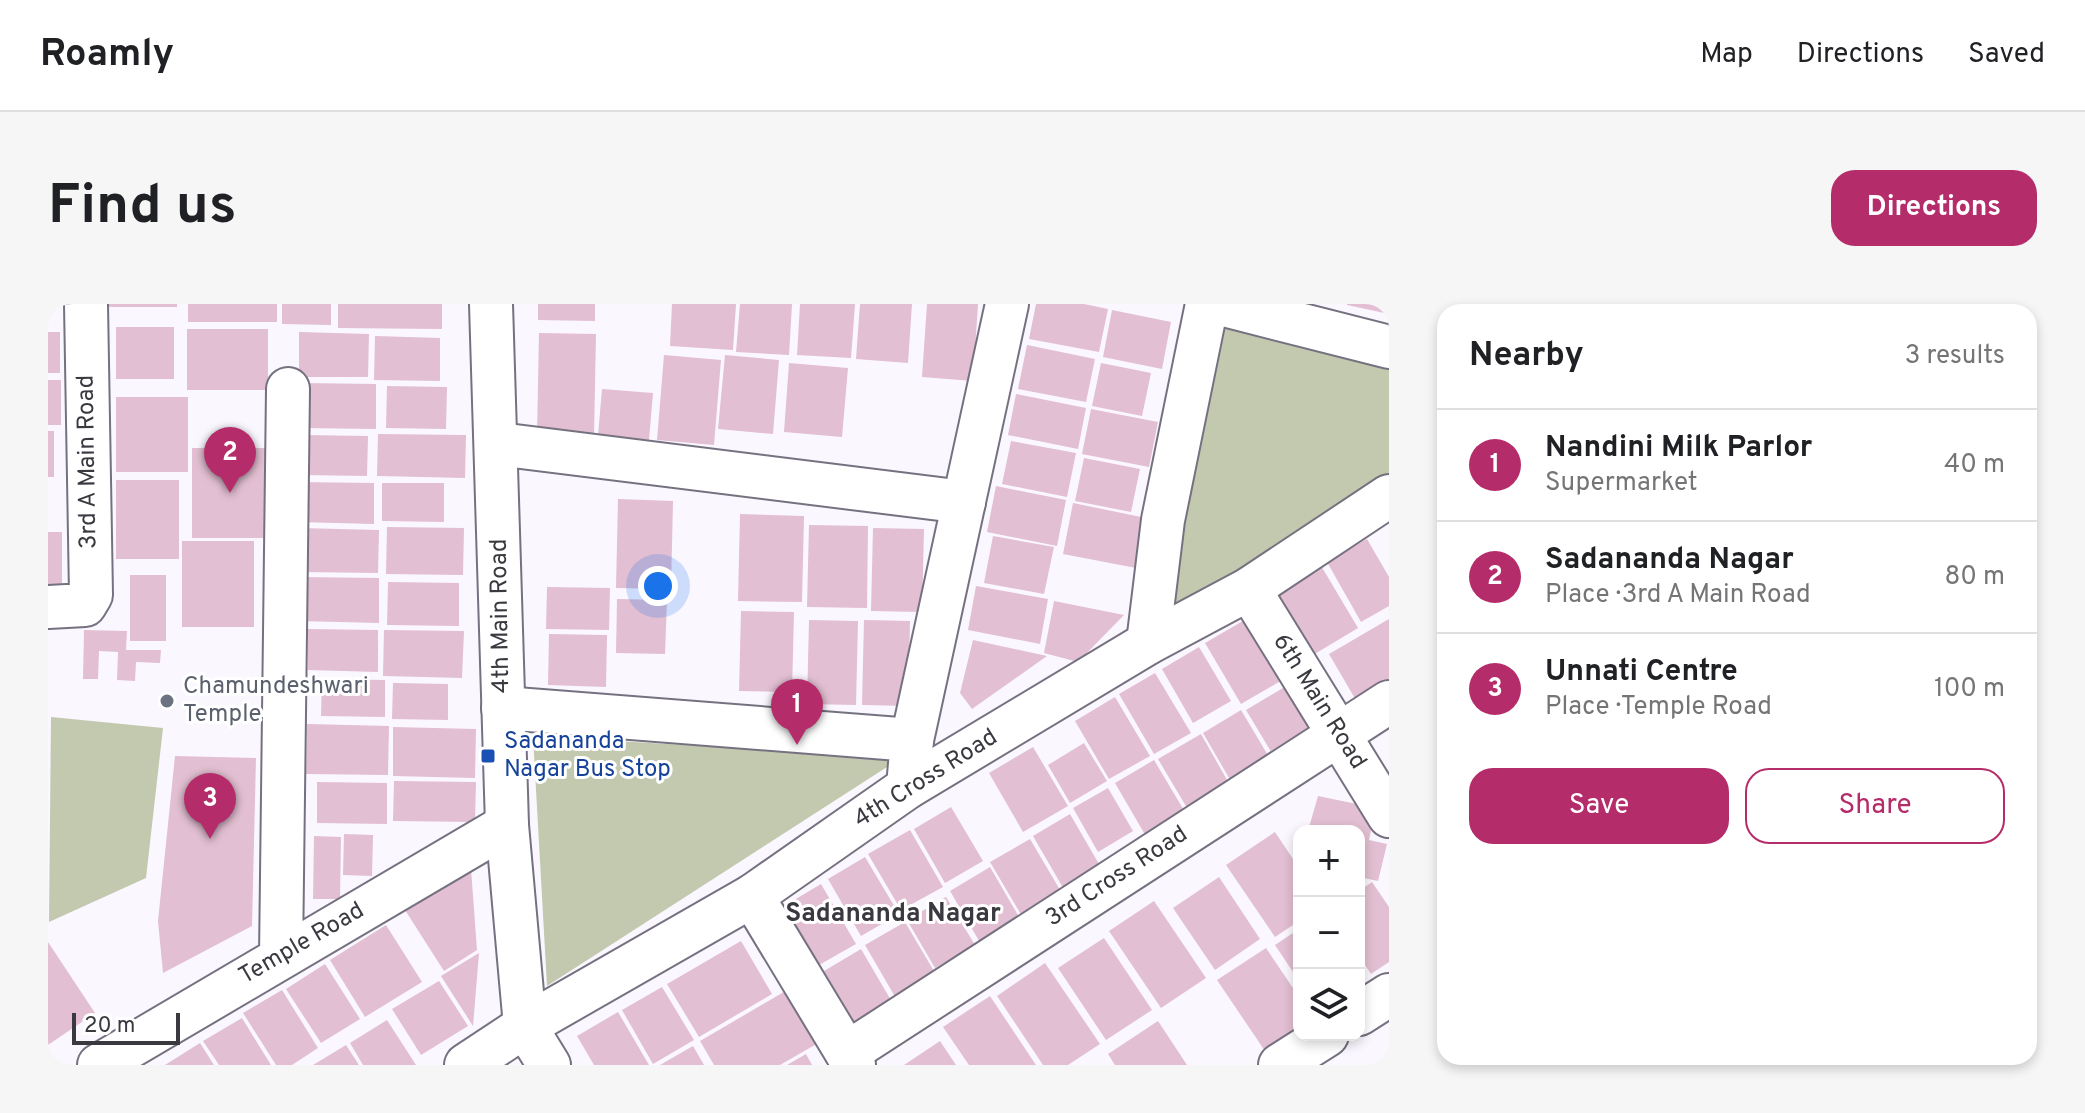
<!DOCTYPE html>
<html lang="en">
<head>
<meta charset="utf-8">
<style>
  body { margin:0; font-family:Overpass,sans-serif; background:#f6f6f6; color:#202124 }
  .controls { position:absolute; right:24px; bottom:24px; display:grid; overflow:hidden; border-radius:16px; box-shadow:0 4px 12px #0003 }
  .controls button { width:72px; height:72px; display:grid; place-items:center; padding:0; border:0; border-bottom:2px solid #e0e0e0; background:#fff; color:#202124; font:40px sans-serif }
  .scale { position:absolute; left:24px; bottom:20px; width:108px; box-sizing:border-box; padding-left:8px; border:4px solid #3b3940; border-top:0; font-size:22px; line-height:28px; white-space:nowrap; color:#3b3940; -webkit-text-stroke:6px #fff; paint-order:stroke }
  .you { position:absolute; left:610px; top:282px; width:28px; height:28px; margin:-20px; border:6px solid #fff; border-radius:50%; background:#1a73e8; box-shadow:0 0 0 12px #1a73e833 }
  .badge { display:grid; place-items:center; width:52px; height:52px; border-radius:50%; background:#b52c6a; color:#fff; font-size:26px; font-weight:700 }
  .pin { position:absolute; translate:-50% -66px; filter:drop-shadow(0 2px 4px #0008) }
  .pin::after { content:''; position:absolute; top:42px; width:28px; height:24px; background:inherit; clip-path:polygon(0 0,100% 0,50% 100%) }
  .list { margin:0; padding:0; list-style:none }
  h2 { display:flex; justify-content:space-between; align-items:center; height:104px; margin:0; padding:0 32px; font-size:34px }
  h2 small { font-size:26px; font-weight:400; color:#757577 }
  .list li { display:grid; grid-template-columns:52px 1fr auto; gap:24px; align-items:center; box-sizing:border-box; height:112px; padding:0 32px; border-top:2px solid #e0e0e0 }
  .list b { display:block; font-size:30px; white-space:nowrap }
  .list p { margin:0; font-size:26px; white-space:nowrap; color:#757577 }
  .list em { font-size:26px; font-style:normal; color:#757577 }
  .actions { display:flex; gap:16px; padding:24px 32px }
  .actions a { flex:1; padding:18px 0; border:2px solid #b52c6a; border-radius:24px; text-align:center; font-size:28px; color:#b52c6a }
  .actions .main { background:#b52c6a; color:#fff }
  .icon { flex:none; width:44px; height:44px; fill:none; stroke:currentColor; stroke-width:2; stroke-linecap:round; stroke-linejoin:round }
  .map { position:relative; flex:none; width:1341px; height:761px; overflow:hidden; border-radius:24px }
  header { display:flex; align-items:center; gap:48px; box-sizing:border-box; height:112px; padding:0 40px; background:#fff; border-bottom:2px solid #e0e0e0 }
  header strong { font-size:38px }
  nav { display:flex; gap:44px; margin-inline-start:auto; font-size:28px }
  .intro { display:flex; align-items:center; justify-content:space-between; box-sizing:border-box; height:192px; padding:0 48px }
  h1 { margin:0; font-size:56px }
  .button { padding:20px 36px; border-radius:24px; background:#b52c6a; color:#fff; font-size:28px; font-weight:700 }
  main { display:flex; gap:48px; padding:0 48px }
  aside { flex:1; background:#fff; border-radius:24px; box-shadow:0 4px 12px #0003 }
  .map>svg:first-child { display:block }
  .green { fill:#c2c9ae }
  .building { fill:#e2bfd2 }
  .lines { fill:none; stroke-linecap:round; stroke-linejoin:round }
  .street-casing { stroke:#767180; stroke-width:46 }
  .street { stroke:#fff; stroke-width:42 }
  .worship-dot { fill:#6b7280; stroke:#fff; stroke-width:3 }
  .transit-dot { fill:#1a4fb4; stroke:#fff; stroke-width:3 }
  .labels { text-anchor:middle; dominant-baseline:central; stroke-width:6; stroke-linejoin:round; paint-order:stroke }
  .street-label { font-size:24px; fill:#3b3940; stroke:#fff }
  .worship-label { font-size:24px; fill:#5b616d; stroke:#fff; text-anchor:start }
  .transit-label { font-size:24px; fill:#164399; stroke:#fff; text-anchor:start }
  .neighbourhood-label { font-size:26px; font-weight:bold; fill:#3b3940; stroke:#fff }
</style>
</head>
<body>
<header>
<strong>Roamly</strong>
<nav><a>Map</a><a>Directions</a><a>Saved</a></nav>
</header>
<div class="intro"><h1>Find us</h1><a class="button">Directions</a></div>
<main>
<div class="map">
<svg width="1341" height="761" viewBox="0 0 1341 761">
  <rect width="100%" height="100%" fill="#faf7ff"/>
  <!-- green -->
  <g class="green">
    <path d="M1173 15 1341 57V172L1118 310Z"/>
    <path d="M3 413 115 424 98 574 1 618Z"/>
    <path d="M485 432 853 454 499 682Z"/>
  </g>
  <!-- building -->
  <g class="building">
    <rect x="55" y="0" width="74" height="3"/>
    <rect x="140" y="0" width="89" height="18"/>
    <path d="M234 0H283V21L234 20Z"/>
    <path d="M290 0H394V25L290 24Z"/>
    <path d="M490 0H547V17L490 16Z"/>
    <path d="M624 0H688L685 46 622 42Z"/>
    <path d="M692 0H744L741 51 688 48Z"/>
    <path d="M752 0H807L803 54 749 51Z"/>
    <path d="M812 0H864L860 59 808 55Z"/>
    <path d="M879 0H930L925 77 874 73Z"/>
    <path d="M988 0H1036L1060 5 1051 48 981 35Z"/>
    <path d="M1299 0H1341V10L1299 1Z"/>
    <path d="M1064 6 1123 18 1114 65 1055 53Z"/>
    <rect x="68" y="23" width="58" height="52"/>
    <rect x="139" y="25" width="81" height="61"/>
    <rect x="0" y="28" width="12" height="41"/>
    <path d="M251 28 321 30 320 73H251Z"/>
    <path d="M491 29 548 30 546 132 489 131Z"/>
    <path d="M327 32 392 34V77L326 76Z"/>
    <path d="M979 41 1047 55 1038 98 970 85Z"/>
    <path d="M616 51 673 56 666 141 609 136Z"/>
    <path d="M677 51 731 56 725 130 670 125Z"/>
    <path d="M741 59 800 64 794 133 736 128Z"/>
    <path d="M1053 59 1103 69 1094 112 1044 102Z"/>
    <rect x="0" y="76" width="13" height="45"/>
    <path d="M252 79 328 80V125L251 124Z"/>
    <path d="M339 82 399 83 398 125 338 124Z"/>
    <path d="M554 85 605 89 601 136 550 132Z"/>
    <path d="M968 90 1038 104 1030 145 960 131Z"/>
    <rect x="68" y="93" width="72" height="75"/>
    <path d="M1043 105 1110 118 1101 163 1034 150Z"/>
    <rect x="0" y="127" width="6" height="46"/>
    <path d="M330 130 418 131 417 174 329 172Z"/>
    <path d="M254 131 320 132 319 172 254 171Z"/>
    <path d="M963 137 1028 149 1019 193 954 180Z"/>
    <rect x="144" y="144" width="76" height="90"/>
    <path d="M1036 154 1092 165 1083 208 1027 197Z"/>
    <rect x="68" y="176" width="63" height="79"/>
    <path d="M249 178 326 179V220L249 218Z"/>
    <path d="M334 179H396V218L334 217Z"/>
    <path d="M948 182 1018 196 1009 242 939 228Z"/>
    <path d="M570 195 625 197 623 285 568 284Z"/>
    <path d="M1025 199 1098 214 1088 264 1015 250Z"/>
    <path d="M692 210 756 212 754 298 690 297Z"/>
    <path d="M761 221 820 222 819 304 759 303Z"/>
    <path d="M339 223 416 224 415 271 338 270Z"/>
    <path d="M251 224 331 226 330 269 250 268Z"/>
    <path d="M825 224 876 225 874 308 823 307Z"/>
    <rect x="0" y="228" width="14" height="52"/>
    <path d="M945 232 1006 243 996 290 936 279Z"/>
    <path d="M1319 235 1341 273V302L1313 318 1279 258Z"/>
    <rect x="134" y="237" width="72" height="86"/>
    <path d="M1272 260 1310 324 1265 351 1227 287Z"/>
    <rect x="82" y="271" width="36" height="66"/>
    <path d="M251 273 331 274V319L251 317Z"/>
    <path d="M340 278 411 279V322L339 321Z"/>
    <path d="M928 282 1000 295 992 340 920 326Z"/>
    <path d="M499 283 562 284 561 326 498 325Z"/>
    <path d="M569 295 619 296 617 350 568 349Z"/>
    <path d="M1006 297 1076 311 1030 358 996 349Z"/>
    <path d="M693 307 746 308 744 388 691 387Z"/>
    <path d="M1200 314 1236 375 1193 400 1157 339Z"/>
    <path d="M1341 315V380L1309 398 1281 350Z"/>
    <path d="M761 316 810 317 808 401 759 400Z"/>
    <path d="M816 316 862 317 860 402 814 401Z"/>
    <path d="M260 325 330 326V368L260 366Z"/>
    <path d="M36 326 79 327 78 346H113L112 359 88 358 87 377 69 376 70 348 51 347 50 375H35Z"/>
    <path d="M336 326 416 327 414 374 335 372Z"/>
    <path d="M501 330 559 331 558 383 500 381Z"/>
    <path d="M925 336 999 352 924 405 912 389Z"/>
    <path d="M1151 343 1183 397 1145 419 1114 365Z"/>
    <path d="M1107 369 1143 429 1106 450 1071 390Z"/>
    <path d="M274 375 337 376V413L273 412Z"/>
    <path d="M1245 378 1275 429 1228 456 1198 406Z"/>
    <path d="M345 379 400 380V416L344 415Z"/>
    <path d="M1067 393 1102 452 1061 475 1027 417Z"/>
    <path d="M1193 406 1227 463 1188 486 1155 429Z"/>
    <path d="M259 420 341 422 340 471 258 470Z"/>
    <path d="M345 423 428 425 427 474 345 472Z"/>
    <path d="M1153 430 1187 490 1145 514 1110 455Z"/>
    <path d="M1036 439 1059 477 1022 499 1000 461Z"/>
    <path d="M985 443 1020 502 975 528 941 469Z"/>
    <path d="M127 452 208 454 204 622 115 669 110 617Z"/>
    <path d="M1106 456 1143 518 1103 541 1067 479Z"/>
    <path d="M346 477 428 478 427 518 345 517Z"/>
    <path d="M269 478 339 479V520L269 519Z"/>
    <path d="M1060 484 1085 527 1050 548 1025 504Z"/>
    <path d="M1270 492 1328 504 1321 536 1339 540 1330 577 1311 573V527H1260Z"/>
    <path d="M903 503 935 557 897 579 866 525Z"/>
    <path d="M1022 510 1055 567 1018 589 985 532Z"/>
    <path d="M862 526 895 583 853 606 820 550Z"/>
    <path d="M1227 528 1251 564V617L1227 633 1178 561Z"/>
    <path d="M296 530 325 531 324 572 295 571Z"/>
    <path d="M266 532 293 533 292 595H265Z"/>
    <path d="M982 535 1018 596 978 619 942 558Z"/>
    <path d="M817 553 851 610 813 632 780 575Z"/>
    <path d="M942 563 974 618 934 642 902 587Z"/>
    <path d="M423 565 429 646 396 667 357 606Z"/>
    <path d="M1171 573 1212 635 1167 666 1125 604Z"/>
    <path d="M1324 578 1341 603V658L1323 670 1311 652V587Z"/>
    <path d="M773 580 808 640 771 661 736 602Z"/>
    <path d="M898 593 927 641 887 664 859 616Z"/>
    <path d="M1106 597 1158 674 1113 704 1061 627Z"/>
    <path d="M857 618 893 679 853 703 817 641Z"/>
    <path d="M338 621 374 678 317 713 282 656Z"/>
    <path d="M1251 625V677L1227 641Z"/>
    <path d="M1056 634 1104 706 1058 736 1010 664Z"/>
    <path d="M693 637 724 690 651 733 619 680Z"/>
    <path d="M0 638 47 709 0 741Z"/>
    <path d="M1218 644 1251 693V729L1219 750 1169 676Z"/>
    <path d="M813 645 844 698 807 719 776 667Z"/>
    <path d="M431 649 425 722 393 672Z"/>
    <path d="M997 659 1052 740 1020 761H995L949 692Z"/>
    <path d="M277 660 312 715 273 739 238 685Z"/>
    <path d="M391 677 420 722 373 751 344 705Z"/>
    <path d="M614 683 646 736 605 760 574 706Z"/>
    <path d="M741 685 772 738 732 761H666L652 737Z"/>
    <path d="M234 686 270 744 244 761H228L195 709Z"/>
    <path d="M942 692 988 761H921L895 723Z"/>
    <path d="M570 708 601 761H546L529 732Z"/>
    <path d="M194 714 223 761H171L155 737Z"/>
    <path d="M339 716 368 761H315L302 739Z"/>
    <path d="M1110 717 1139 761H1067L1060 750Z"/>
    <path d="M892 737 908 761H856Z"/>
    <path d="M152 739 166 761H117Z"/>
    <path d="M298 741 311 761H265Z"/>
    <path d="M645 742 656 761H612Z"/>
    <path d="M758 750 764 761H739Z"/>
  </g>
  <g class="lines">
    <!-- street casing -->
    <g class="street-casing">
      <g id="street">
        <path d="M443 0 459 521 477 722 501 761"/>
        <path d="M1172 0 1341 43"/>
        <path d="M450 140 916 198"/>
        <path d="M1201 285 1341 512"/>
        <path d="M0 303 37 301 43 291 38 0"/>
        <path d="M1100 339 1115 216 1159 0"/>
        <path d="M455 404 864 436 860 483"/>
        <path d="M864 436 959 0"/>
        <path d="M704 592 806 761"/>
        <path d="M233 653 240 85"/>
        <path d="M1311 710 1341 691"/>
        <path d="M799 749 1341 398"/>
        <path d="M51 761 459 521"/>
        <path d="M418 761 477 722 704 592 860 483 1100 339 1201 285 1341 192"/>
        <path d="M1232 761 1279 731"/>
      </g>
    </g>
    <!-- street -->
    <use href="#street" class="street"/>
  </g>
  <!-- markers -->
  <circle class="worship-dot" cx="119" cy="397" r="8"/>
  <rect class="transit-dot" x="432" y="444" width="16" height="16" rx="4"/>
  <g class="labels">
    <!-- street labels -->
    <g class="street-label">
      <text transform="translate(40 158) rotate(-91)">3rd A Main Road</text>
      <text transform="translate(453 312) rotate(-91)">4th Main Road</text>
      <text transform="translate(1271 398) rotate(58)">6th Main Road</text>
      <text transform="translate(878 475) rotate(-32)">4th Cross Road</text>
      <text transform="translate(1069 573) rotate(-33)">3rd Cross Road</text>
      <text transform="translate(254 640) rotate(-30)">Temple Road</text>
    </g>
    <!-- worship labels -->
    <g class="worship-label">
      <text x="135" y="383">Chamundeshwari<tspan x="135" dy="28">Temple</tspan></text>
    </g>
    <!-- transit labels -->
    <g class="transit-label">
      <text x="456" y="438">Sadananda<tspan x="456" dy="28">Nagar Bus Stop</tspan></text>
    </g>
    <!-- neighbourhood labels -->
    <g class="neighbourhood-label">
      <text x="845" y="610">Sadananda Nagar</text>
    </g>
  </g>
</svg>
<div class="controls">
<button>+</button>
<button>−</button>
<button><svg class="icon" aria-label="layers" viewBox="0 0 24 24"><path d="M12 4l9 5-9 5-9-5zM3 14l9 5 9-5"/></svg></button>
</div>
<div class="scale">20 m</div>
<div class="you"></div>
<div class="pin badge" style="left:749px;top:441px">1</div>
<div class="pin badge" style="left:182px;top:189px">2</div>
<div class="pin badge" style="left:162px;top:535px">3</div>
</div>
<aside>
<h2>Nearby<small>3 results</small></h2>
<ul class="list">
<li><span class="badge">1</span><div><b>Nandini Milk Parlor</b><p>Supermarket</p></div><em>40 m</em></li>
<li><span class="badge">2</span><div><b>Sadananda Nagar</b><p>Place · 3rd A Main Road</p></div><em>80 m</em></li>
<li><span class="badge">3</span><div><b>Unnati Centre</b><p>Place · Temple Road</p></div><em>100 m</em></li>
</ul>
<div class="actions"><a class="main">Save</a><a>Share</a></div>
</aside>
</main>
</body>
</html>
